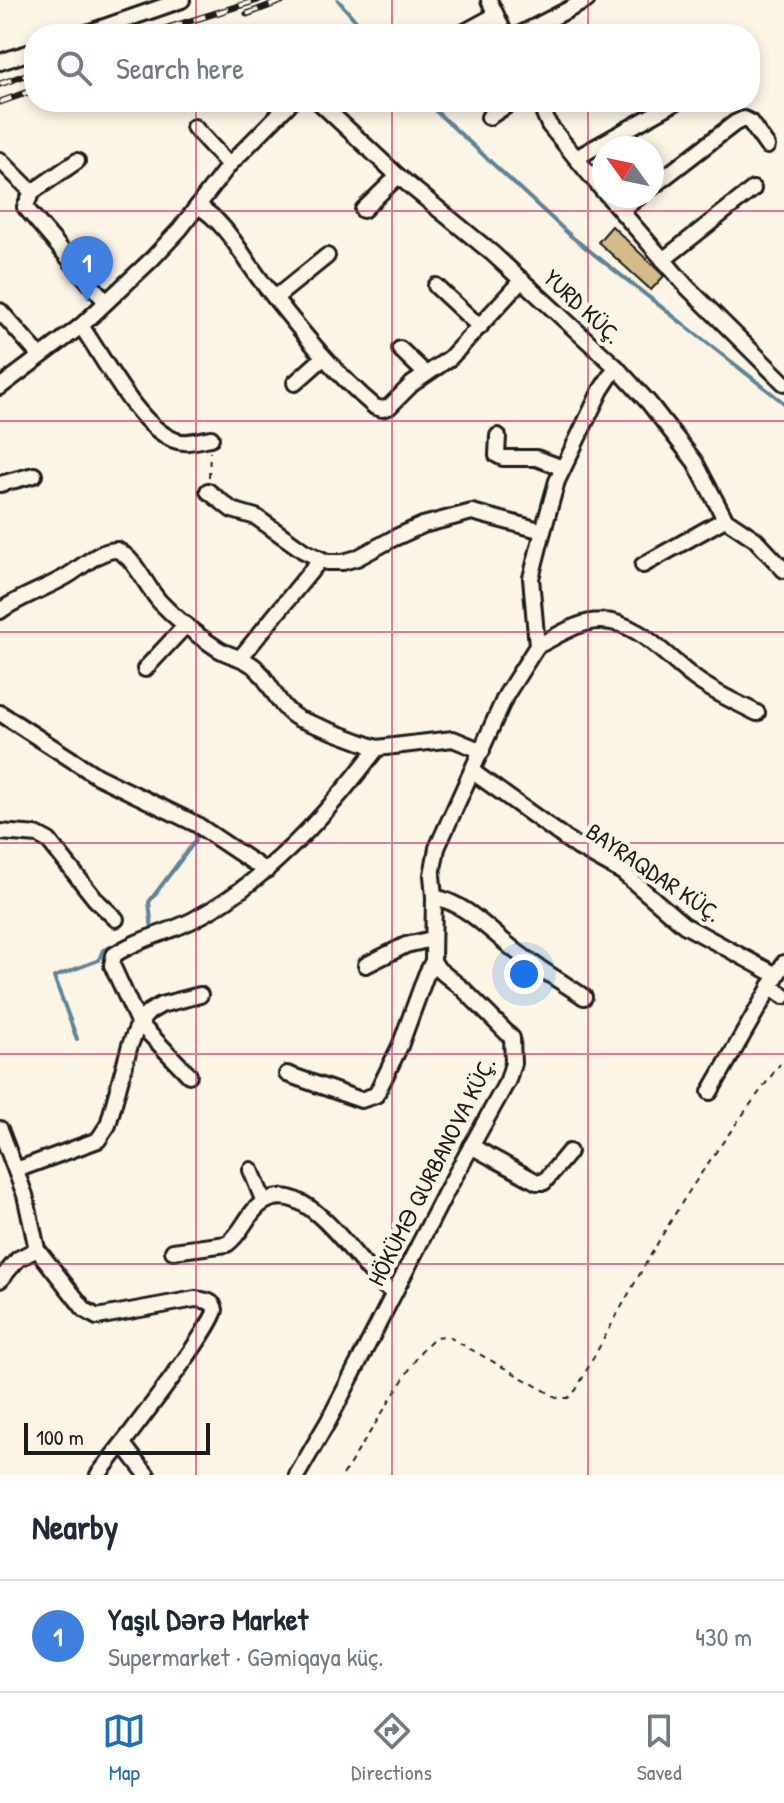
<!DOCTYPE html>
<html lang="en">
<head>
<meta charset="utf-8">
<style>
  body { margin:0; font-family:"Patrick Hand",sans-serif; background:#f6f6f7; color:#1f2937 }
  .compass { position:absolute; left:592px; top:136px; width:72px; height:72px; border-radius:50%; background:#fff; box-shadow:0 4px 12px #0003; rotate:303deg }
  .scale { position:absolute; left:24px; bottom:20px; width:186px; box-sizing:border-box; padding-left:8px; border:4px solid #1c1c1c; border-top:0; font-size:22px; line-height:28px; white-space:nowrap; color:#1c1c1c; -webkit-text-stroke:6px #fcf5e5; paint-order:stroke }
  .you { position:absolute; left:524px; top:974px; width:28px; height:28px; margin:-20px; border:6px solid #fff; border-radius:50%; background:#1a73e8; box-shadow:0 0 0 12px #1a73e833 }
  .badge { display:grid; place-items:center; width:52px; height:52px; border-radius:50%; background:#1f6fb2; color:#fff; font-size:26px; font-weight:700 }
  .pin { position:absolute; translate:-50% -66px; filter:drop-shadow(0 2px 4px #0008) }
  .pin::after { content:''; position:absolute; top:42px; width:28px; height:24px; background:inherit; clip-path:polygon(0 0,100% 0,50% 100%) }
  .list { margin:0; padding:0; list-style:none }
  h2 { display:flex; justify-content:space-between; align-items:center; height:104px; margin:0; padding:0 32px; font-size:34px }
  h2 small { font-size:26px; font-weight:400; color:#747a83 }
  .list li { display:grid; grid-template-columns:52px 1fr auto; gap:24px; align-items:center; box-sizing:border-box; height:112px; padding:0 32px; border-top:2px solid #e0e1e3 }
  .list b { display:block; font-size:30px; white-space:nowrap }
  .list p { margin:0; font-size:26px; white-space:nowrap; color:#747a83 }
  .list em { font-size:26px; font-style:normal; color:#747a83 }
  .icon { flex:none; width:44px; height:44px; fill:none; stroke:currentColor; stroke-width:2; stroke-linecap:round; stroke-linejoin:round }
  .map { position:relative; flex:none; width:784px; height:1475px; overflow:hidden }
  .search { position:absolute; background:#fff; box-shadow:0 4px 12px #0003; left:24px; right:24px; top:24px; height:88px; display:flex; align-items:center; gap:20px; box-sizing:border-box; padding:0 28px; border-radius:32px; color:#747a83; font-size:30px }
  .sheet { height:216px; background:#fff }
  nav { display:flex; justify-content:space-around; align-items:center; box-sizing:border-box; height:112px; border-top:2px solid #e0e1e3; background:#fff; font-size:22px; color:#747a83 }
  nav a { display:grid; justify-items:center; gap:4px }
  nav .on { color:#1f6fb2 }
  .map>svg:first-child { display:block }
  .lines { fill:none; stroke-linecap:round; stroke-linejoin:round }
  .stream { stroke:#5d8497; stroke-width:4 }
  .building { fill:#d3bb8a; stroke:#1c1c1c; stroke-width:2 }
  .minor-casing { stroke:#1c1c1c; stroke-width:20 }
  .path { stroke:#1c1c1c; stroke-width:2; stroke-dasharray:6 6; stroke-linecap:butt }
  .minor { stroke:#fcf5e5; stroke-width:14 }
  .rail-casing { stroke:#1c1c1c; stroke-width:7 }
  .rail { stroke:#fcf5e5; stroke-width:4; stroke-dasharray:12; stroke-linecap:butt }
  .grid { fill:none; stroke:#c2185b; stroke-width:2; stroke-opacity:0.55 }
  .labels { text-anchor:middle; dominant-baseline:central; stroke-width:8; stroke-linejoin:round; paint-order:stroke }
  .street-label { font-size:24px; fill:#1c1c1c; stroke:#fcf5e5 }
</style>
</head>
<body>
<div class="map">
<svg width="784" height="1475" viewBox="0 0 784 1475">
  <rect width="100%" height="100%" fill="#fcf5e5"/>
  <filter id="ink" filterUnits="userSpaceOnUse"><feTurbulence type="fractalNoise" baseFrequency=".0125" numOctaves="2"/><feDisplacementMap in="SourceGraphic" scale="16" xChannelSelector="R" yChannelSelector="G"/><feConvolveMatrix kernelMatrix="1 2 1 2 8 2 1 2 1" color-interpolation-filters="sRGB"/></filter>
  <g filter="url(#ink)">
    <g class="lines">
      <!-- stream -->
      <g class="stream">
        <path d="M338 0 367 34"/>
        <path d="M426 102 572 237 784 403"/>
        <path d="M152 930 149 902 195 841 197 832 193 830"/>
        <path d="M77 1039 54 977 99 960 103 950 125 941"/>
      </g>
    </g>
    <!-- building -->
    <path class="building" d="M612 226 664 276 651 290 598 242Z"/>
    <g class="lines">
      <!-- minor casing -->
      <g class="minor-casing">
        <g id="minor">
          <path d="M489 0 505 34"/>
          <path d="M84 34 182 0"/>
          <path d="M461 34 496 15"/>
          <path d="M521 34 587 0"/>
          <path d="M0 62 34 51"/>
          <path d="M319 102 398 176 492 253 616 367 649 403 695 462 725 519 755 539 784 570"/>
          <path d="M539 102 549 125 604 192"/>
          <path d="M489 117 512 102"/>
          <path d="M194 127 229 165"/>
          <path d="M576 158 676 102"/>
          <path d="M0 160 32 192"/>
          <path d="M77 161 32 192 25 207 106 302"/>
          <path d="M652 187 735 123 744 119 750 122 767 146"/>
          <path d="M608 196 687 287 784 383"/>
          <path d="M198 206C227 223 242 256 262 282 298 327 331 370 375 407L382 409 389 407 412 384 450 358 522 280"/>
          <path d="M363 210 398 176"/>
          <path d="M621 211 640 196"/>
          <path d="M663 260 753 189"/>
          <path d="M436 286 480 327"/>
          <path d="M275 298 327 256"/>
          <path d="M0 311 40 356"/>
          <path d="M81 326C104 358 137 425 174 440 185 445 199 440 211 438"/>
          <path d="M400 349 426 374"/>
          <path d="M295 383 323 358"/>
          <path d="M0 387 81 326 152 259 180 229 229 165 291 102"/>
          <path d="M498 436 497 455 503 458H536L563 468"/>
          <path d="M0 484 34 475"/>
          <path d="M208 491 232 510 256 517 304 551 327 562H343L357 558 394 538 423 525 472 512 543 531"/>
          <path d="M643 565 725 519"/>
          <path d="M0 611C21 596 45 589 67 576 82 567 99 550 117 550 136 559 146 587 160 602 176 619 198 636 218 649 231 657 244 657 256 668 273 685 277 707 299 719L377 748 453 739 482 751"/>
          <path d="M537 646C556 637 578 621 600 621 637 620 665 656 693 677 712 692 736 702 757 713"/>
          <path d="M241 657 320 560"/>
          <path d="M145 669 186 625"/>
          <path d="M0 713 97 776 196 824 266 871"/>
          <path d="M473 772 579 848 622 872 684 925 776 975"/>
          <path d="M0 832 38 835 49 841 95 899 116 919"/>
          <path d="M434 897C468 904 490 932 517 952 538 968 562 982 584 997"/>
          <path d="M366 965 406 945 432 939"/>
          <path d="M770 986 784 996"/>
          <path d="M139 1023 189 1075"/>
          <path d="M139 1024 112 965 114 955C137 939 168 933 193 920 265 883 329 812 377 748"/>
          <path d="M287 1074 361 1100 376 1095 400 1046 426 975 433 961"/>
          <path d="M710 1092 784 963"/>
          <path d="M0 1129 25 1195 37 1249 85 1310 97 1317 195 1299C202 1300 214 1300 215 1310 216 1324 113 1456 98 1475"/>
          <path d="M471 1146 537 1182H544L569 1152"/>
          <path d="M16 1170 98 1140 108 1125 130 1045 139 1023 149 1012 161 1005 200 995"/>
          <path d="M251 1170 264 1202"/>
          <path d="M173 1251 227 1244C243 1233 247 1212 264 1202 311 1174 360 1274 393 1292"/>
          <path d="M0 1280 18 1259 37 1249"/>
          <path d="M123 1444 147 1475"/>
          <path d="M297 1475 329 1420 446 1192 508 1080 513 1063 512 1038 463 989 438 969 433 961 434 897 432 875 437 848 506 695 537 646 531 578 543 531 557 481 601 390 616 367"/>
        </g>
      </g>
      <!-- path -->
      <g class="path">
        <path d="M209 477 210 452"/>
        <path d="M343 1475 421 1351 435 1337 447 1336 558 1398H568L576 1390C609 1329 642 1268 678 1209 709 1159 745 1112 780 1064"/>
      </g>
      <!-- minor -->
      <use href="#minor" class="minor"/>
      <!-- rail casing -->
      <g class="rail-casing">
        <g id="rail">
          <path d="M247 14 284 0"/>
          <path d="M148 34 258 0"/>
          <path d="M0 84 34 72"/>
          <path d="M0 102 34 90"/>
        </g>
      </g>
      <!-- rail -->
      <use href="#rail" class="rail"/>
    </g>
  </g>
  <!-- grid -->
  <path class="grid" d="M196 0V34M392 0V34M588 0V34M196 102V1475M392 102V1475M588 102V1475M0 211H784M0 421H784M0 632H784M0 843H784M0 1054H784M0 1264H784"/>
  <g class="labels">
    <!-- street labels -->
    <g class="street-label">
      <text transform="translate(583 306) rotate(43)">YURD KÜÇ.</text>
      <text transform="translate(654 872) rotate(34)">BAYRAQDAR KÜÇ.</text>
      <text transform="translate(431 1171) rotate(-63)">HÖKÜMƏ QURBANOVA KÜÇ.</text>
    </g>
  </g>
</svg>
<svg class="compass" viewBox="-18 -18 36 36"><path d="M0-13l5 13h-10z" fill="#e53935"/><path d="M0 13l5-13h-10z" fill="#747a83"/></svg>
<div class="scale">100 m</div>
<div class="you"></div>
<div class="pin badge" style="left:87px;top:302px;background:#3f7fe0">1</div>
<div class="search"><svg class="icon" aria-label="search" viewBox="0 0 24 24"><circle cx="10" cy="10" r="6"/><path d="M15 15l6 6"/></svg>Search here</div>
</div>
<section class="sheet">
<h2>Nearby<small></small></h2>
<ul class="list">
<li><span class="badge" style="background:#3f7fe0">1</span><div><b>Yaşıl Dərə Market</b><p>Supermarket · Gəmiqaya küç.</p></div><em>430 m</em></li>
</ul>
</section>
<nav>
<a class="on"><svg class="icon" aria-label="map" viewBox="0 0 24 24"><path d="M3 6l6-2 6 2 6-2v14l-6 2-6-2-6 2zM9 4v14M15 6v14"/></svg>Map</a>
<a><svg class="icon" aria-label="directions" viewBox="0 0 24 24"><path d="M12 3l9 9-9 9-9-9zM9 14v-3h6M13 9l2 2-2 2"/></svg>Directions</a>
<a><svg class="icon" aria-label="saved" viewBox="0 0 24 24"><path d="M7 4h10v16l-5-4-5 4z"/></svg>Saved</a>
</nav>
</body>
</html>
